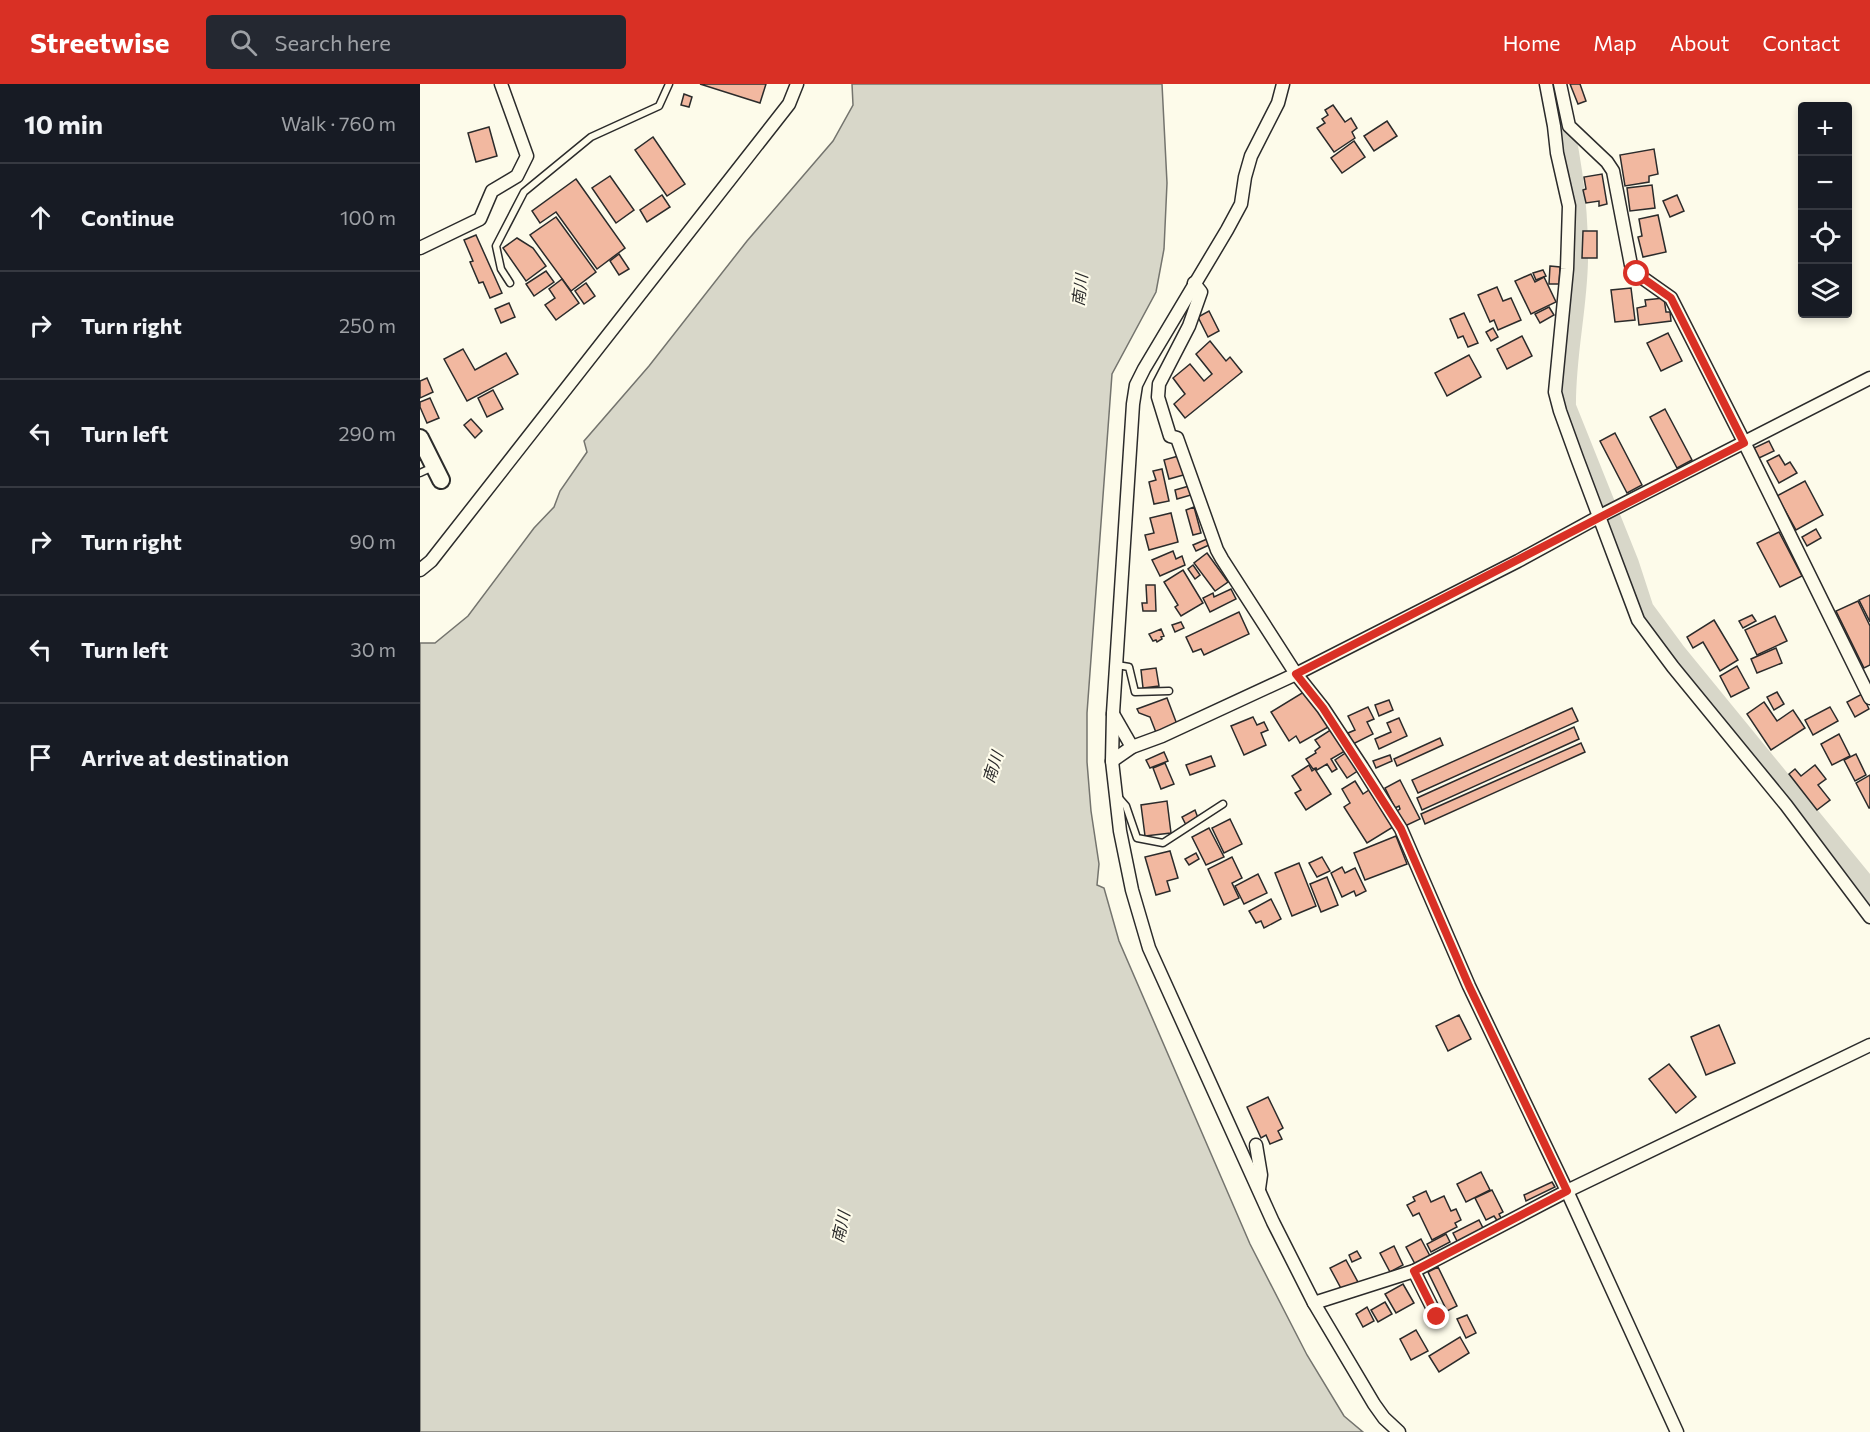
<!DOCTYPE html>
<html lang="en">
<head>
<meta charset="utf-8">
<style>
  body { margin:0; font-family:Commissioner,"Noto Sans JP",sans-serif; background:#242831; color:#f1f3f6 }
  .controls { position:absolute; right:18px; top:18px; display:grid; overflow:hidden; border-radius:6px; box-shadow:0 3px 9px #0003 }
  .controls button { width:54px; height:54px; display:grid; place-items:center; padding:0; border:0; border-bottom:2px solid #363941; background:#171b24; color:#f1f3f6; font:30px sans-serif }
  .stop { position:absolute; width:18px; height:18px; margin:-14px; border:4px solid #d93025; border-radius:50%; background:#fff }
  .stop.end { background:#d93025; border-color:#fff; box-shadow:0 2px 6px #0008 }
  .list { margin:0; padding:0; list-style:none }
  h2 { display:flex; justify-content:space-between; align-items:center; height:78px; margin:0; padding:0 24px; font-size:26px }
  h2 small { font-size:20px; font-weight:400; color:#9ea1a6 }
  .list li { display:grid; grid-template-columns:39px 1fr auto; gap:18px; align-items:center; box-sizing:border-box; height:108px; padding:0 24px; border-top:2px solid #363941 }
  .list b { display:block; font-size:22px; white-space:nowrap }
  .list em { font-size:20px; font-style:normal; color:#9ea1a6 }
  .icon { flex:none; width:33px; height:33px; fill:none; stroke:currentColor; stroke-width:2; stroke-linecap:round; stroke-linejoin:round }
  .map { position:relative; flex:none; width:1450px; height:1348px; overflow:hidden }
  header { display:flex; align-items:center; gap:36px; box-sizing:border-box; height:84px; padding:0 30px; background:#d93025; color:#fff }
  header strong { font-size:28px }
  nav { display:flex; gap:33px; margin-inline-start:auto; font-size:21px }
  .search { width:420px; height:54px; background:#242831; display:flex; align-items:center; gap:15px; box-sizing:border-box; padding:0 21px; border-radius:6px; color:#9ea1a6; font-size:22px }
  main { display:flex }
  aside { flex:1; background:#171b24 }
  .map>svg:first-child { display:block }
  .water { fill:#d8d7c9; stroke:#74746e; stroke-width:1.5 }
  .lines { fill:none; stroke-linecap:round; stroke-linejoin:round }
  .river { stroke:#d8d7c9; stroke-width:24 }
  .building { fill:#f2b8a0; stroke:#2b2b2b; stroke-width:1.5 }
  .lane-casing { stroke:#2b2b2b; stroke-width:9 }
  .street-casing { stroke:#2b2b2b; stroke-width:15 }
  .secondary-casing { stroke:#2b2b2b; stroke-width:20 }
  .lane { stroke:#fdfbea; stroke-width:6 }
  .street { stroke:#fdfbea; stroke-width:12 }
  .secondary { stroke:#fdfbea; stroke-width:16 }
  .route { stroke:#d93025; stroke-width:8 }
  .labels { text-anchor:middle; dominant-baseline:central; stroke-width:4.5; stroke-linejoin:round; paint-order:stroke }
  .water-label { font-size:16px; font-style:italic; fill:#2b2b2b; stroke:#fdfbea }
</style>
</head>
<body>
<header>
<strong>Streetwise</strong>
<div class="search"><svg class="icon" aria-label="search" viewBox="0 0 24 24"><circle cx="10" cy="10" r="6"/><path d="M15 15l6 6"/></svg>Search here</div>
<nav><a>Home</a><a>Map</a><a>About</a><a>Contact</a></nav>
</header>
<main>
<aside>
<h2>10 min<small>Walk · 760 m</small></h2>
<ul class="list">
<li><svg class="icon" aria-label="ahead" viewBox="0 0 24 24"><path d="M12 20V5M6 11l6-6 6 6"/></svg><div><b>Continue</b></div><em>100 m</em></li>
<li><svg class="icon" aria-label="right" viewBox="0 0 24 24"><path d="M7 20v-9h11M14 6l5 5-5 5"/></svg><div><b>Turn right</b></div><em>250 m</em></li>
<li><svg class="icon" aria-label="left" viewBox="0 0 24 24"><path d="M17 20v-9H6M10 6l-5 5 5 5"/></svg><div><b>Turn left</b></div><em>290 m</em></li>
<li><svg class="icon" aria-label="right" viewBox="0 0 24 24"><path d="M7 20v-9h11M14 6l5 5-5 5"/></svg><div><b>Turn right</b></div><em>90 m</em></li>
<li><svg class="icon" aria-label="left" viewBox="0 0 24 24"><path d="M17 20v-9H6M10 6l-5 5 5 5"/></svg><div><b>Turn left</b></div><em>30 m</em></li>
<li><svg class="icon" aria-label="arrive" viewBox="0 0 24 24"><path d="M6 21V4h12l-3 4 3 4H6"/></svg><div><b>Arrive at destination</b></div></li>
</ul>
</aside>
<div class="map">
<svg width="1450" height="1348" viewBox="0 0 1450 1348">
  <rect width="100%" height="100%" fill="#fdfbea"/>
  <!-- water -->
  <path class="water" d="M432 0H742L747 99 744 165 736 208 692 290 667 629V678L671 727 679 780 677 801 684 804 699 857 830 1160 887 1271 924 1332 943 1348H0V559H15L48 532 114 444 134 423 140 407 167 368 164 357 229 282 327 157 413 57 433 21Z"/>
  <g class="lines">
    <!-- river -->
    <path class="river" d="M1132 0C1147 57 1157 118 1156 177 1155 226 1143 274 1144 323L1207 480 1222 526 1253 568 1450 809"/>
  </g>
  <!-- building -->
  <g class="building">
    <path d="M280 0H346L340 19Z"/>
    <path d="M1150 0H1160L1166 17 1158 20Z"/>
    <path d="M264 10 272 13 269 23 261 21Z"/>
    <path d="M913 21 925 38 931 34 937 44 932 48 935 54 914 68 897 44 905 39 902 35 908 31 905 26Z"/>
    <path d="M967 37 977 52 954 67 944 52Z"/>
    <path d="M69 43 77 72 56 78 48 49Z"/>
    <path d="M233 53 265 100 247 112 215 66Z"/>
    <path d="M934 57 945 73 922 89 911 74Z"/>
    <path d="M1234 65 1238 90 1229 92V98L1205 102 1200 71Z"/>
    <path d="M1182 90 1187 120 1179 122V117L1166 119 1163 106 1166 105 1164 93Z"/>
    <path d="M190 92 214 126 196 139 172 104Z"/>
    <path d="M156 95 205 164 177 185 136 128 120 139 112 127Z"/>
    <path d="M1232 101 1235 124 1210 127 1207 104Z"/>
    <path d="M242 111 250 123 227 138 220 126Z"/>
    <path d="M1257 111 1264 127 1250 133 1243 117Z"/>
    <path d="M1238 131 1246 168 1223 173 1218 153 1222 152 1219 135Z"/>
    <path d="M136 133 176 188 151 207 110 151Z"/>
    <path d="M1163 147H1177V174H1162Z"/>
    <path d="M56 151 82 209 70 214 63 198 59 199 50 178 53 177 44 156Z"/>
    <path d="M97 154 113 164 126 182 106 197 83 164Z"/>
    <path d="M199 170 209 185 199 191 190 177Z"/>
    <path d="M1130 182 1140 183 1139 200H1129Z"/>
    <path d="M1123 186 1126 192 1116 196 1113 189Z"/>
    <path d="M126 187 134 198 114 212 106 200Z"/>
    <path d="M1111 190 1115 198 1124 193 1136 218 1111 230 1095 197Z"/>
    <path d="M142 195 159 219 136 236 125 221 135 214 129 205Z"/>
    <path d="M166 199 175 212 164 220 155 207Z"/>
    <path d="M1077 203 1083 217 1091 214 1101 236 1078 246 1074 236 1070 238 1058 211Z"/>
    <path d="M1211 204 1215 236 1195 238 1191 206Z"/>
    <path d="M1244 214 1246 228H1250L1251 237 1219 241 1217 224 1226 222 1225 216Z"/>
    <path d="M89 219 95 233 81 239 75 225Z"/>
    <path d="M1129 223 1134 231 1120 239 1115 230Z"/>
    <path d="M789 227 799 247 788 253 778 233Z"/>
    <path d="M1044 229 1058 259 1048 263 1043 252 1038 254 1030 235Z"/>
    <path d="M1073 244 1078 253 1071 257 1066 248Z"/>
    <path d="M1248 249 1262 277 1241 287 1227 259Z"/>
    <path d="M1102 252 1112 272 1087 285 1077 265Z"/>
    <path d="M790 257 806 277 810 273 822 288 765 334 754 320 765 310 753 294 770 280 784 297 792 290 776 270Z"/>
    <path d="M43 265 55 286 86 269 98 290 47 317 24 275Z"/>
    <path d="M1049 271 1061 293 1027 312 1015 289Z"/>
    <path d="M7 294 13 308 0 314V297Z"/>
    <path d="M73 306 83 325 67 333 58 314Z"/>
    <path d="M10 314 19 334 7 339 0 323V318Z"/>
    <path d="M1245 325 1272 376 1257 384 1230 333Z"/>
    <path d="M51 335 62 347 55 354 44 341Z"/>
    <path d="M1195 349 1222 401 1207 409 1180 357Z"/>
    <path d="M1349 357 1354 367 1339 374 1334 364Z"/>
    <path d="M762 371 767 390 749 395 744 376Z"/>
    <path d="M1359 371 1365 381 1370 378 1377 389 1359 399 1347 377Z"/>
    <path d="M742 385 749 417 734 420 729 398 736 396 733 387Z"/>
    <path d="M1385 397 1403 431 1376 446 1357 412Z"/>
    <path d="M769 402 771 411 757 415 755 406Z"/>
    <path d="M774 423 781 449 773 451 766 426Z"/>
    <path d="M751 429 758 458 729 466 725 451 734 449 730 434Z"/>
    <path d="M1396 445 1401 454 1387 462 1382 453Z"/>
    <path d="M1359 448 1382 492 1360 503 1337 459Z"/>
    <path d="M787 455 789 461 776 467 773 461Z"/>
    <path d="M753 467 756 475 762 472 765 481 740 492 732 476Z"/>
    <path d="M787 469 808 498 795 507 774 479Z"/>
    <path d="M773 481 780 491 775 495 768 485Z"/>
    <path d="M763 486 783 519 761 532 755 523 758 521 744 498Z"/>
    <path d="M726 501H735L736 527H723L722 519H727Z"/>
    <path d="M811 505 816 515 790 528 783 514 793 509 794 513Z"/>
    <path d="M1450 511V538L1439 516Z"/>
    <path d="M1438 517 1450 542V581L1444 584 1416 527Z"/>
    <path d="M819 528 829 550 784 571 781 565 773 568 766 553Z"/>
    <path d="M1332 531 1336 537 1323 544 1319 537Z"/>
    <path d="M1355 532 1367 557 1337 571 1325 546Z"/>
    <path d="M1294 536 1318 576 1300 587 1283 558 1273 564 1267 553Z"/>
    <path d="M761 538 764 544 755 548 752 541Z"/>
    <path d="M741 545 744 552 741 553 742 555 737 558 736 556 733 557 729 550Z"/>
    <path d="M1356 564 1362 579 1337 589 1331 575Z"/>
    <path d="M1317 582 1329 604 1311 613 1300 592Z"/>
    <path d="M736 584 739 602 723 604 721 586Z"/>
    <path d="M887 606 910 642 880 659 876 652 869 657 851 628Z"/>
    <path d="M1357 608 1364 620 1354 626 1347 613Z"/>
    <path d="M1442 610 1449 625 1435 633 1427 618Z"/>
    <path d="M747 614 758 643 737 651 730 633 719 629 717 625Z"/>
    <path d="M969 616 973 626 959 632 955 621Z"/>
    <path d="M1344 618 1357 637 1373 626 1385 644 1351 666 1327 630Z"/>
    <path d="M948 623 954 635 947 638 953 650 933 660 928 649 935 646 928 632Z"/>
    <path d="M1410 623 1418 637 1393 651 1385 636Z"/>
    <path d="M1152 624 1158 637 998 709 992 696Z"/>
    <path d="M833 633 837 641 844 638 848 646 841 649 846 661 824 671 811 642Z"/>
    <path d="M979 634 987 652 959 665 955 655 971 648 967 639Z"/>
    <path d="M1154 643 1159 655 1002 726 997 714Z"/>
    <path d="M912 645 925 667 911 675 917 685 912 688 907 680 897 686 896 684 893 685 886 675 896 669 895 667 900 663 895 656Z"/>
    <path d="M1419 650 1430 672 1412 681 1401 660Z"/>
    <path d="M1020 654 1023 661 977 682 974 675Z"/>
    <path d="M1161 659 1165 668 1005 740 1001 730Z"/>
    <path d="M744 668 748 677 730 684 726 676Z"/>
    <path d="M927 668 939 686 927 694 915 676Z"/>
    <path d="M1436 670 1446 691 1435 697 1424 676Z"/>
    <path d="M970 671 972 677 956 684 953 677Z"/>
    <path d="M791 672 795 682 770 691 766 681Z"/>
    <path d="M745 679 754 700 741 705 733 684Z"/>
    <path d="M889 681 892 687 895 685 911 710 886 726 875 709 881 706 872 692Z"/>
    <path d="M1395 681 1406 695 1398 701 1410 716 1397 726 1369 690 1375 685 1381 692Z"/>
    <path d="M1450 691V724H1449L1436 699Z"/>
    <path d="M980 696 1000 735 985 742 977 727 980 725 979 722 975 724 965 704Z"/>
    <path d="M935 697 943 710 949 706 973 743 947 759 924 723 930 719 922 705Z"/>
    <path d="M747 717 751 749 725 752 721 721Z"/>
    <path d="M775 726 778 734 766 741 762 733Z"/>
    <path d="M810 735 822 760 804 769 792 744Z"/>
    <path d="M789 744 804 773 786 781 772 753Z"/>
    <path d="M976 752 987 780 945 796 934 769Z"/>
    <path d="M750 767 758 794 747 797 750 807 736 811 725 773Z"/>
    <path d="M776 769 779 775 769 781 765 775Z"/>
    <path d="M812 773 822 794 812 799 819 814 804 821 788 785Z"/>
    <path d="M902 773 910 787 897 793 889 779Z"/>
    <path d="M879 779 896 822 872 832 855 789Z"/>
    <path d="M922 783 925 789 935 784 946 807 936 812 934 807 922 813 911 789Z"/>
    <path d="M838 790 847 809 824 820 815 802Z"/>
    <path d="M907 793 918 821 901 828 890 800Z"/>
    <path d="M851 815 861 835 844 844 841 837 836 839 829 827Z"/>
    <path d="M1039 931 1051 955 1028 967 1016 942Z"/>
    <path d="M1299 941 1315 979 1286 991 1271 953Z"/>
    <path d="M1249 980 1276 1013 1256 1029 1229 995Z"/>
    <path d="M848 1013 863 1044 858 1047 862 1055 850 1060 846 1051 841 1054 827 1023Z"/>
    <path d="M1061 1088 1070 1106 1046 1118 1037 1100Z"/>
    <path d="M1132 1098 1135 1103 1106 1117 1104 1111Z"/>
    <path d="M1072 1106 1083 1128 1079 1130 1082 1136 1078 1138 1074 1132 1066 1136 1055 1114Z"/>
    <path d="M1006 1107 1011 1118 1024 1112 1031 1127 1036 1125 1041 1136 1035 1139 1037 1143 1012 1156 999 1129 993 1132 987 1121 995 1117 993 1113Z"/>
    <path d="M1059 1136 1064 1146 1038 1159 1033 1149Z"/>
    <path d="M1026 1150 1030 1158 1011 1168 1007 1160Z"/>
    <path d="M1001 1155 1010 1172 995 1180 986 1163Z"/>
    <path d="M974 1162 983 1181 970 1188 960 1169Z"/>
    <path d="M937 1167 941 1174 932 1178 929 1171Z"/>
    <path d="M926 1176 939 1200 923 1208 910 1184Z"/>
    <path d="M1018 1183 1037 1222 1027 1227 1008 1188Z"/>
    <path d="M983 1200 994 1219 976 1229 965 1210Z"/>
    <path d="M965 1218 972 1230 958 1238 951 1226Z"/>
    <path d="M947 1223 954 1237 943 1243 936 1230Z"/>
    <path d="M1047 1231 1056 1249 1046 1254 1037 1235Z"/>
    <path d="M996 1246 1008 1267 991 1276 980 1255Z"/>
    <path d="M1040 1253 1049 1269 1019 1288 1009 1272Z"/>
  </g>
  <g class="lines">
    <!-- lane casing -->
    <g class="lane-casing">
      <g id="lane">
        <path d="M90 199 81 185 76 162 104 108 171 53 239 22 249 0"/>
        <path d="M0 389 13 383"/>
        <path d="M697 581 709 583 715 608 749 607"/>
        <path d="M699 714 706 722 717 754 743 759 803 720"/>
      </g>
    </g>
    <!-- street casing -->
    <g class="street-casing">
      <g id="street">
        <path d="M863 0 858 19 831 72 825 93 821 120 807 146 724 285 716 301 713 320 693 629 692 677 700 747 712 806 729 864 853 1138 894 1219 954 1320 964 1334 979 1348"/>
        <path d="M1126 0 1134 42 1137 69 1149 122 1147 185 1135 308 1140 327 1157 374 1218 536 1253 583 1366 721 1450 833"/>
        <path d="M1140 0 1149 42 1187 78 1193 87 1211 181 1217 190 1251 214 1321 352 1450 614"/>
        <path d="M0 164 60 135 72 107 97 92 107 72 81 0"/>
        <path d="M774 199 781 208 769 242 739 300 738 313 750 352 757 354 797 466 802 475 876 590 903 624 942 683 981 745 1049 902 1147 1107 1257 1348"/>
        <path d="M0 486 11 477 369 20 377 0"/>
        <path d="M693 630 712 663"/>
        <path d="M692 677 712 663 742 652 876 590 1098 477 1184 430 1450 294"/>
        <path d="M836 1061 841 1091 839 1105"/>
        <path d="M994 1187 1017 1233"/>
        <path d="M894 1219 994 1187 1147 1107 1450 961"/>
      </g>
    </g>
    <!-- secondary casing -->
    <g class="secondary-casing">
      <path id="secondary" d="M0 354 21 396"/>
    </g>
    <!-- lane -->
    <use href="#lane" class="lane"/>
    <!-- street -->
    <use href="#street" class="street"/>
    <!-- secondary -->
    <use href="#secondary" class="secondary"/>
  </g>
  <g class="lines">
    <!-- route -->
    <path class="route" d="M1017 1233 994 1187 1147 1107 1049 902 981 745 903 624 876 590C1026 514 1175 436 1324 359L1251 214 1217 190"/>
  </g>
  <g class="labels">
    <!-- water labels -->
    <g class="water-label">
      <text transform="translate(659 206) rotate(-83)">南川</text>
      <text transform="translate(572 683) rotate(-72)">南川</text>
      <text transform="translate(420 1143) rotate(-77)">南川</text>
    </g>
  </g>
</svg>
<div class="controls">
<button>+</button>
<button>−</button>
<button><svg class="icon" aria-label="locate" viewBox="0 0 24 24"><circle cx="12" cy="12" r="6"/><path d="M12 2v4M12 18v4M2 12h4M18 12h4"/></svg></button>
<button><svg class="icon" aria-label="layers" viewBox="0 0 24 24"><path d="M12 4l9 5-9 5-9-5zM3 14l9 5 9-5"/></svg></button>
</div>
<div class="stop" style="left:1217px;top:190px"></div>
<div class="stop end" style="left:1017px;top:1233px"></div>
</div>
</main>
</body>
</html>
